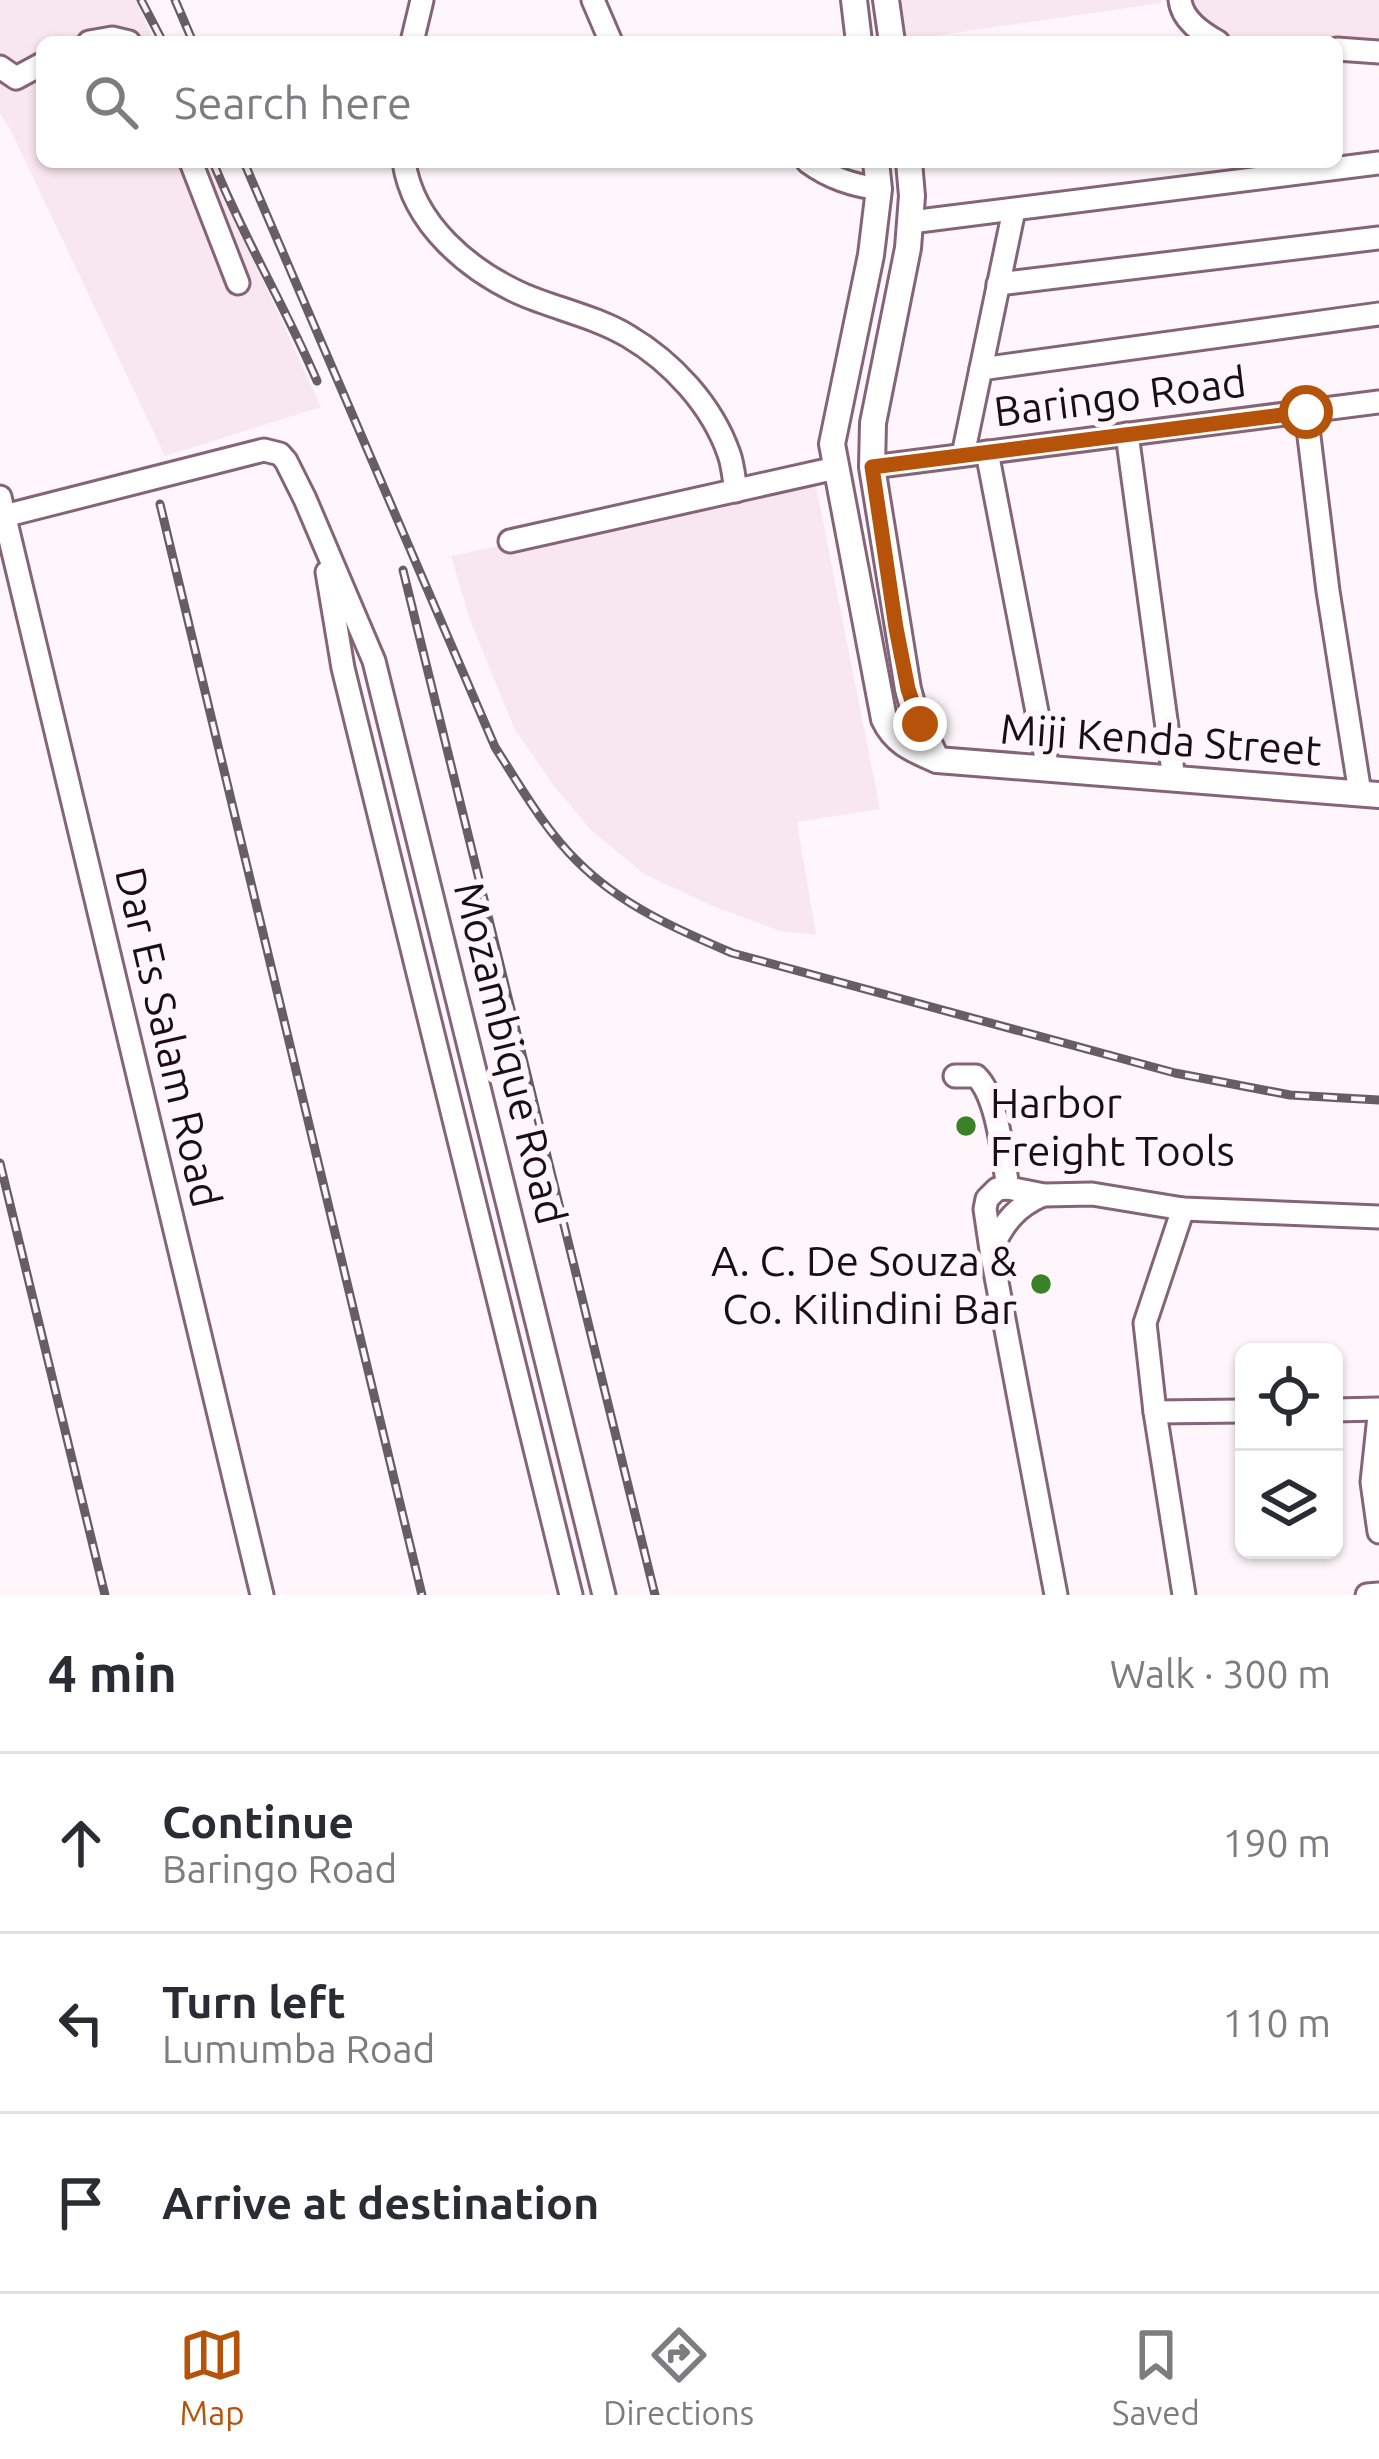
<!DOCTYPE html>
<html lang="en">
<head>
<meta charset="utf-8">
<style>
  body { margin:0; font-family:Ubuntu,sans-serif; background:#f2f2f3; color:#2b2b33 }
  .controls { position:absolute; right:36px; bottom:36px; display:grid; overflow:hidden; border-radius:18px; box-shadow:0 3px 9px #0004 }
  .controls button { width:108px; height:108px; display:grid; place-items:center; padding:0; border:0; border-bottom:3px solid #e1e1e2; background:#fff; color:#2b2b33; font:60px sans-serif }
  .stop { position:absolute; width:36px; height:36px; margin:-27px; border:9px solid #b45309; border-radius:50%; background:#fff }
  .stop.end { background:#b45309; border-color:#fff; box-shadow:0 3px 12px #0008 }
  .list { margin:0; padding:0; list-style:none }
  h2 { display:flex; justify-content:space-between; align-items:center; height:156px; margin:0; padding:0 48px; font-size:51px }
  h2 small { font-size:39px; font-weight:400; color:#7c7c81 }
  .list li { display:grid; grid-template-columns:78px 1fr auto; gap:36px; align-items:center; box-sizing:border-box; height:180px; padding:0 48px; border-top:3px solid #e1e1e2 }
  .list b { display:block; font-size:45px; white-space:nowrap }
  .list p { margin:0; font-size:39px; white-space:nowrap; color:#7c7c81 }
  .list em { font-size:39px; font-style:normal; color:#7c7c81 }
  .icon { flex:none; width:66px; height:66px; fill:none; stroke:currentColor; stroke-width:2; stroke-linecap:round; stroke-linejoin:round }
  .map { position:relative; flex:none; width:1379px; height:1595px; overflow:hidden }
  .search { position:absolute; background:#fff; box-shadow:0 3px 9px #0004; left:36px; right:36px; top:36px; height:132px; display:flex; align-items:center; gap:30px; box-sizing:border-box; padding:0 42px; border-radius:18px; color:#7c7c81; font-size:45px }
  .sheet { height:696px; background:#fff }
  nav { display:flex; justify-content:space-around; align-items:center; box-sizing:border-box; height:168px; border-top:3px solid #e1e1e2; background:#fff; font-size:33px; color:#7c7c81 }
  nav a { display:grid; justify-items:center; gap:6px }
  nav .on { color:#b45309 }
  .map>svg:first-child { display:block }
  .built { fill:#f9e7f0 }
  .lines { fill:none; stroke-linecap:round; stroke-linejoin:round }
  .minor-casing { stroke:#856477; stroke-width:27 }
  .major-casing { stroke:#856477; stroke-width:30 }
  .minor { stroke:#fff; stroke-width:21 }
  .major { stroke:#fff; stroke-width:24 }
  .rail-casing { stroke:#685d64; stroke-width:9 }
  .rail { stroke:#fef6fa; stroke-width:4.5; stroke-dasharray:14; stroke-linecap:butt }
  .route { stroke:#b45309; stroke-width:15 }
  .poi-dot { fill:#3a8127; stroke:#fef6fa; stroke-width:4.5 }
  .labels { text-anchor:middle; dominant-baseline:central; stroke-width:12; stroke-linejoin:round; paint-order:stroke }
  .street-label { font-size:42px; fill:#1a0d15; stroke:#fef6fa }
  .poi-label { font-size:42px; fill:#1a0d15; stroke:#fef6fa; text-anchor:start }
</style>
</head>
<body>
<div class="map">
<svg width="1379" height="1595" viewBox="0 0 1379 1595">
  <rect width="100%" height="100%" fill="#fef6fa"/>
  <!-- built -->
  <g class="built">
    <path d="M0 0H136L155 42H42V162H209L321 407 165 456 11 131 0 113Z"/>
    <path d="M900 0H1161V3L905 40Z"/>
    <path d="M1187 0H1379V60L1337 42H1250L1192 32Z"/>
    <path d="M815 481 880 809 797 822 816 935 780 931 715 907 644 874 592 831 554 786 514 728 470 620 451 556Z"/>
  </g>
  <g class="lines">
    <!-- minor casing -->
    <g class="minor-casing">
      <g id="minor">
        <path d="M593 0 611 42"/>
        <path d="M1180 0C1182 20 1202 33 1218 42"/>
        <path d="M89 42 112 38 129 42"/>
        <path d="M412 42 422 0"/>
        <path d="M1337 49 1379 52"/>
        <path d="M0 67 16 78 42 64"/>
        <path d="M191 162 238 283"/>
        <path d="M404 162C413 224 469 271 524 295 557 309 596 317 628 336 672 362 712 405 729 454 733 465 734 479 736 491"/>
        <path d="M808 162C830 178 852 185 879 189"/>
        <path d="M911 222 1379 163"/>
        <path d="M998 284 1379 238"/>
        <path d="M981 369 1379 314"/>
        <path d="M1306 412 1328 591 1360 793"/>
        <path d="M1127 434 1174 779"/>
        <path d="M987 452 1048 769"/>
        <path d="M963 455 1014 210"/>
        <path d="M872 467 1379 402"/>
        <path d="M0 497 262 1595"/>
        <path d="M0 517 264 450 280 454 286 461 305 499 374 661 604 1595"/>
        <path d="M510 541 836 468"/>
        <path d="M327 572 343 668 571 1595"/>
        <path d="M955 1076H976C998 1097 1003 1158 1008 1188"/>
        <path d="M1183 1209 1145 1323 1155 1412 1244 1411"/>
        <path d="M992 1248C1004 1222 1016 1207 1043 1195"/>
        <path d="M1334 1410 1379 1409"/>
        <path d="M1155 1412 1184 1595"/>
        <path d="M1379 1416 1372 1482 1379 1532"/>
        <path d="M1056 1595 991 1250 985 1209 987 1199 997 1189 1008 1188 1044 1195 1092 1194 1183 1209 1379 1217"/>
        <path d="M1367 1595 1379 1594"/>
      </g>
    </g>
    <!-- major casing -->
    <g class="major-casing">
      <g id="major">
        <path d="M854 0 859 42"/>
        <path d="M886 0 892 42"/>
        <path d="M876 162 879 189 871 255 832 444 884 719C895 743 914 750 937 760L1379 795"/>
        <path d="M909 162 912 196 908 248 873 423 872 467 908 689 914 711 937 760"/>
      </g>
    </g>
    <!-- minor -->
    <use href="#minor" class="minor"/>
    <!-- major -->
    <use href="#major" class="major"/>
    <!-- rail casing -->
    <g class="rail-casing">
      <g id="rail">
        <path d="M141 0 163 42"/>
        <path d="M175 0 193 42"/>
        <path d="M213 162C243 237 285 306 317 381"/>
        <path d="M244 162 495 747C520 786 545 830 578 862 621 905 676 929 732 953L1175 1073 1290 1095 1379 1100"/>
        <path d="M160 504 422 1595"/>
        <path d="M403 570 655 1595"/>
        <path d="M0 1163 105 1595"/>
      </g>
    </g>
    <!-- rail -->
    <use href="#rail" class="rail"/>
  </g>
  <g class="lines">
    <!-- route -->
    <path class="route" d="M920 724 908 689 896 628 872 467 1306 412"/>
  </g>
  <!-- markers -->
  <g class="poi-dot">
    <circle cx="966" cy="1126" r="12"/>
    <circle cx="1041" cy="1284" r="12"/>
  </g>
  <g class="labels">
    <!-- street labels -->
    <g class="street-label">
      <text transform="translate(1120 396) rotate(-7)">Baringo Road</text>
      <text transform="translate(1161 739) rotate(4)">Miji Kenda Street</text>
      <text transform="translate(169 1037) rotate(77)">Dar Es Salam Road</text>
      <text transform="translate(511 1053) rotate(76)">Mozambique Road</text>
    </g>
    <!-- poi labels -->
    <g class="poi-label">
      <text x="990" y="1102">Harbor<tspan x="990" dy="48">Freight Tools</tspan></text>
      <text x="1017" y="1260" text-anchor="end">A. C. De Souza &amp;<tspan x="1017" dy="48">Co. Kilindini Bar</tspan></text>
    </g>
  </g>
</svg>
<div class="controls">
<button><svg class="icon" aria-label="locate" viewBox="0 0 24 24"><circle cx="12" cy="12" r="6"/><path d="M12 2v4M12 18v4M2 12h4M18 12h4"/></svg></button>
<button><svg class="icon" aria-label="layers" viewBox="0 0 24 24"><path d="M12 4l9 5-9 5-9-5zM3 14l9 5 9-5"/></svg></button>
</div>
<div class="stop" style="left:1306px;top:412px"></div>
<div class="stop end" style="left:920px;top:724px"></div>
<div class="search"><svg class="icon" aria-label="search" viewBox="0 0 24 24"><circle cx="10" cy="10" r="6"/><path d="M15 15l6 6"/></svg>Search here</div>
</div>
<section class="sheet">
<h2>4 min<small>Walk · 300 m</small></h2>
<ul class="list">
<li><svg class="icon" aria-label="ahead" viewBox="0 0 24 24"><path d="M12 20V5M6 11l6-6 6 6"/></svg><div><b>Continue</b><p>Baringo Road</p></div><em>190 m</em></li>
<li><svg class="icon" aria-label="left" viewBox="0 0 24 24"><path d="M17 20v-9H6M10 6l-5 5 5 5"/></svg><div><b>Turn left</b><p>Lumumba Road</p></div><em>110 m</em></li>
<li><svg class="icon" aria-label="arrive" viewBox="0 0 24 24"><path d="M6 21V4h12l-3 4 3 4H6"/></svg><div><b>Arrive at destination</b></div></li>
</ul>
</section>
<nav>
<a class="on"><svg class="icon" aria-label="map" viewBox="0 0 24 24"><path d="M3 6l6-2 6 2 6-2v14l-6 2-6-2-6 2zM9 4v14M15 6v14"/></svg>Map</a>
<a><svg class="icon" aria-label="directions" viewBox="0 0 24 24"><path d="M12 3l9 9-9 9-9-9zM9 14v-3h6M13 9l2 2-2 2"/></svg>Directions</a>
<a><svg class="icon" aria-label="saved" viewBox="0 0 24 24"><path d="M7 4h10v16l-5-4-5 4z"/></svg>Saved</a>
</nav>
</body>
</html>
